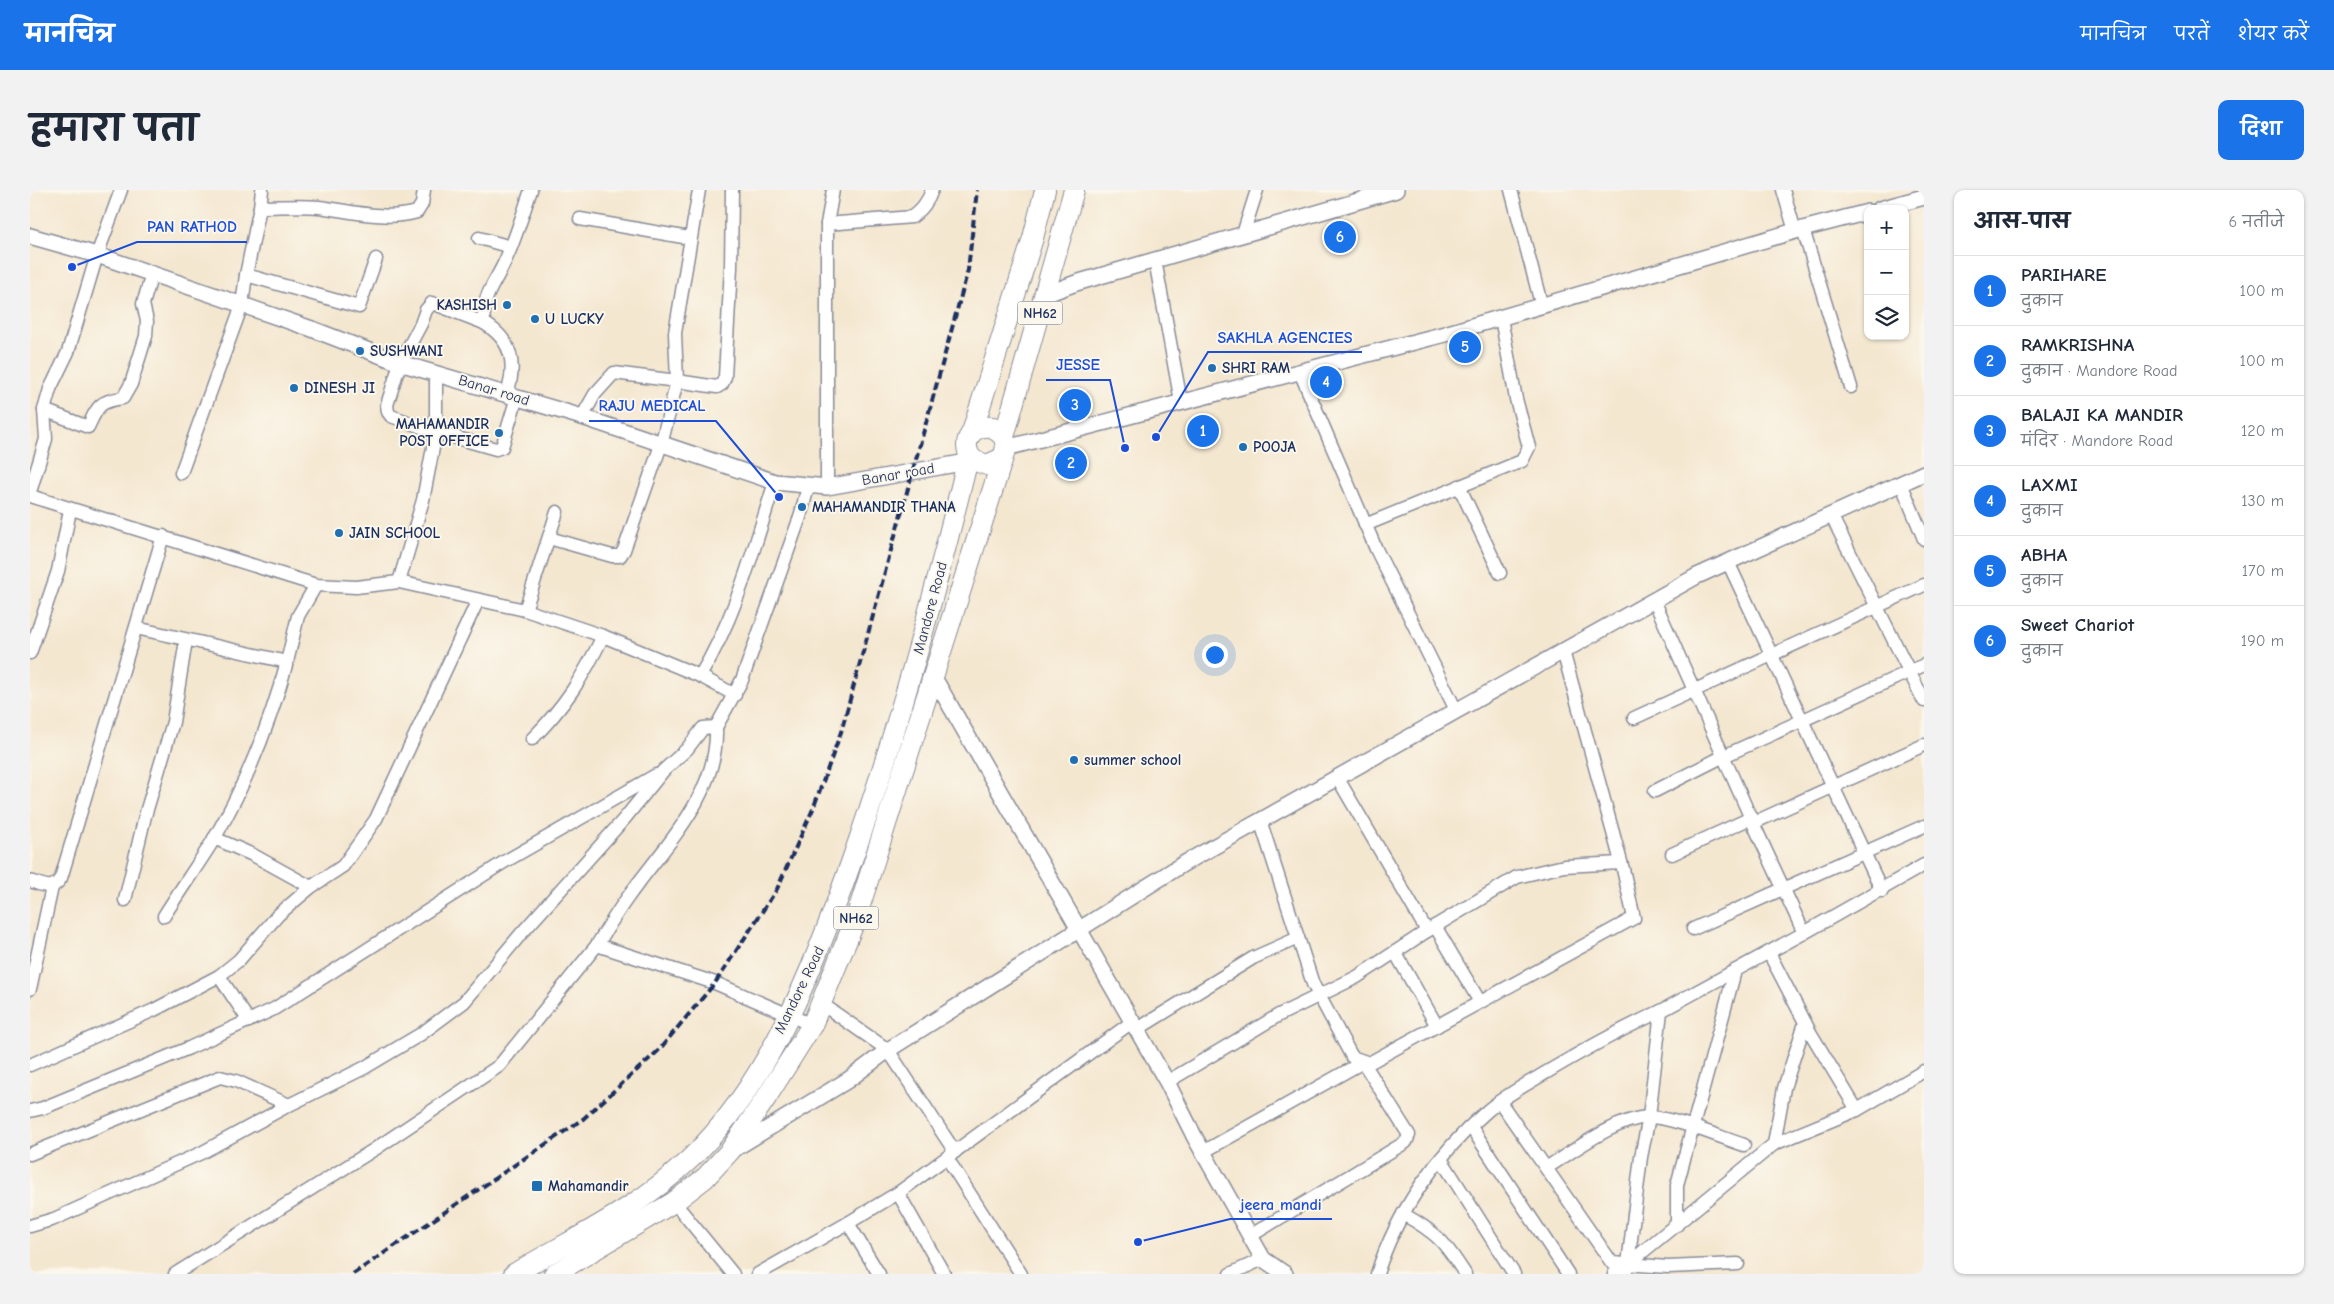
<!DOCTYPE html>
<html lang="hi">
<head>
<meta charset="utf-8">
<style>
  body { margin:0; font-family:"Comic Neue","Playpen Sans Deva",sans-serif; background:#f2f2f3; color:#1f2937 }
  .controls { position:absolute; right:15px; top:15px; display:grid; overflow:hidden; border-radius:10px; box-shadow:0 1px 4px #0004 }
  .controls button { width:45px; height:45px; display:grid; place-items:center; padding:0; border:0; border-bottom:1px solid #e0e1e3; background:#fff; color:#1f2937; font:25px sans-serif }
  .you { position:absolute; left:1184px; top:464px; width:18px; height:18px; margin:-12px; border:4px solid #fff; border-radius:50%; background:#1a73e8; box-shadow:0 0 0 8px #1a73e833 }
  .badge { display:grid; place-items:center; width:32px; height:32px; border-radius:50%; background:#1a73e8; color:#fff; font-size:16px; font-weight:700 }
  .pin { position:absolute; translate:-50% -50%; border:2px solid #fff; box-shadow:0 1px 5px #0006 }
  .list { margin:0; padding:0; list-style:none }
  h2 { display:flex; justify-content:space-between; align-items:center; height:65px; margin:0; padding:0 20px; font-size:21px }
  h2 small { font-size:16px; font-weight:400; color:#747a83 }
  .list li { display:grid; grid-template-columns:32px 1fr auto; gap:15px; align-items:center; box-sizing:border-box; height:70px; padding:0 20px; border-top:1px solid #e0e1e3 }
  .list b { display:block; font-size:19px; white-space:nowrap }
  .list p { margin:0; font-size:16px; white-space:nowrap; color:#747a83 }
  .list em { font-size:16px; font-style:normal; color:#747a83 }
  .icon { flex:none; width:28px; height:28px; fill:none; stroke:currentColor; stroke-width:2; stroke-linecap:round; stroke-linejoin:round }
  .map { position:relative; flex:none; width:1894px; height:1084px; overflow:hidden; border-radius:10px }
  header { display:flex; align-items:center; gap:30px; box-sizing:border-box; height:70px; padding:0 25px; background:#1a73e8; color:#fff }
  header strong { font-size:24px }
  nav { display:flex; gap:28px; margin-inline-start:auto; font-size:18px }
  .intro { display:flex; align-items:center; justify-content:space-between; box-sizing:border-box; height:120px; padding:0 30px }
  h1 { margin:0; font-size:35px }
  .button { padding:12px 22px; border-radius:10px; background:#1a73e8; color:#fff; font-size:18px; font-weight:700 }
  main { display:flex; gap:30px; padding:0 30px }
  aside { flex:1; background:#fff; border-radius:10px; box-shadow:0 1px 4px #0004 }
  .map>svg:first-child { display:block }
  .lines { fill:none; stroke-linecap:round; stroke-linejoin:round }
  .minor-casing { stroke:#888b97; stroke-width:15 }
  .tertiary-casing { stroke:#888b97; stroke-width:18 }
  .trunk-casing { stroke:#888b97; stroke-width:22 }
  .minor { stroke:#fff; stroke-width:12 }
  .tertiary { stroke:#fff; stroke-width:15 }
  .trunk { stroke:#fff; stroke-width:20 }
  .rail { stroke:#1b2f5e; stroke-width:4; stroke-dasharray:8 4; stroke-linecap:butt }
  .poi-dot { fill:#1f6fb2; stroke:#fbf7ec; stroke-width:2 }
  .labels { text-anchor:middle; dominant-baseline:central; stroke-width:4; stroke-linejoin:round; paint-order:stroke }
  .shield { fill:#fbf7ec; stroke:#5e6b89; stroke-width:1 }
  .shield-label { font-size:14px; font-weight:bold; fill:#1b2f5e }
  .poi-label { font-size:15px; font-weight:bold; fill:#1b2f5e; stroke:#fbf7ec; text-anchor:start }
  .street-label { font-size:15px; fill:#1b2f5e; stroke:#fbf7ec }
  .leader { fill:none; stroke:#1d4ed8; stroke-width:2 }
  .callout-dot { fill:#1d4ed8; stroke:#fbf7ec; stroke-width:2 }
  .callout-label { font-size:16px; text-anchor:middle; font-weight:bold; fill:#1d4ed8; stroke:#fbf7ec; stroke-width:4; stroke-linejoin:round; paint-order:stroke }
</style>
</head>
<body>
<header>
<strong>मानचित्र</strong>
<nav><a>मानचित्र</a><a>परतें</a><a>शेयर करें</a></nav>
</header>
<div class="intro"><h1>हमारा पता</h1><a class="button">दिशा</a></div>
<main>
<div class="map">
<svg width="1894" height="1084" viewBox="0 0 1894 1084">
  <rect width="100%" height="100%" fill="#fbf7ec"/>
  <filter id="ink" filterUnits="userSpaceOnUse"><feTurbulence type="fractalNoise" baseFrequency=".02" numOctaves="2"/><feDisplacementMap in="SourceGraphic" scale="10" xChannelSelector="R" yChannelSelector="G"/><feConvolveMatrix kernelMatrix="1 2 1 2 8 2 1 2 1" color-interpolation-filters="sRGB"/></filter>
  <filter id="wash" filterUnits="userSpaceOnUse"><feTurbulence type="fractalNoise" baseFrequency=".0096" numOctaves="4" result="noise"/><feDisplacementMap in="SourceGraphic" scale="20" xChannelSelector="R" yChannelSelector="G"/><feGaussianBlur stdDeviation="1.12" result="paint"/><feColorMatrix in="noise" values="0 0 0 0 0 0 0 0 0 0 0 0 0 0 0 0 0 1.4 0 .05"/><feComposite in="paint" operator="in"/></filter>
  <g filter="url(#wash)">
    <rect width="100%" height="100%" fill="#f4e7d0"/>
  </g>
  <g filter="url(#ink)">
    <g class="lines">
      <!-- minor casing -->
      <g class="minor-casing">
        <g id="minor">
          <path d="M1481 0 1512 117"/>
          <path d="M1753 0 1765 41"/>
          <path d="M230 17 232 0"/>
          <path d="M550 29 659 48"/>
          <path d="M797 34 803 0"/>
          <path d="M1773 39 1821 197"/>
          <path d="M1213 44 1227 0"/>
          <path d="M449 48 481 57"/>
          <path d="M1125 70 1151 212"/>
          <path d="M216 85 329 117 346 69"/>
          <path d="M454 133 402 113 396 120 391 134 370 173 357 215 358 222 361 226 406 242 393 310 369 392 495 420 573 446"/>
          <path d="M1270 182 1346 359 1426 520"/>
          <path d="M406 183V242L466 259 472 257 487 207"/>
          <path d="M477 204C487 173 482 150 454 133 451 105 466 93 476 69 486 47 493 23 501 0"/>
          <path d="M14 220 58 237C68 216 69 211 93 208L101 194 116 146 117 131 113 114 122 84"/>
          <path d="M552 227 565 204 584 183 647 191 645 143 669 0"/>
          <path d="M151 283 212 115 216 85 230 17C250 17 270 15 289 17 320 21 356 31 387 22L392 14 394 0"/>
          <path d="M1871 293 1894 349"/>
          <path d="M1429 296 1470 383"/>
          <path d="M797 297V34L882 27C892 19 898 12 902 0"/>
          <path d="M0 302 16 249 14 220 20 199 38 162 67 65 91 0"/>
          <path d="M0 306 286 395 326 397 369 392"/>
          <path d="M1801 325 1894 511"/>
          <path d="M1335 335 1492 271 1499 257 1486 209 1471 128"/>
          <path d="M519 348 582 366H590L594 360 631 255 647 191 687 197 692 194 695 187 701 77 702 0"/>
          <path d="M1698 372 1852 701"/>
          <path d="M1624 410 1723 633 1894 555"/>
          <path d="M495 420 527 322"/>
          <path d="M106 438 257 472 268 426 286 395"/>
          <path d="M0 463 28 381 40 320"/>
          <path d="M705 505 670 486C707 424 723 360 745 292"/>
          <path d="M1604 528 1894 395"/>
          <path d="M686 537 712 490 770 327 778 297"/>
          <path d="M502 549C535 516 553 487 573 446L670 486"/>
          <path d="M1307 587 1397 741"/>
          <path d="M1625 601 1694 566 1894 475"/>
          <path d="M1230 630 1283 794 1322 867 1339 873 1604 728 1593 679 1533 461"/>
          <path d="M1723 633 1774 743 1894 675"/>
          <path d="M184 648 223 665 281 697"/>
          <path d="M1642 664 1721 628"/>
          <path d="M0 691C14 695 22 702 31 688L133 346"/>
          <path d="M95 710 115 626 143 532 156 450"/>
          <path d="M134 726C150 700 168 675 184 649 216 594 240 533 257 472"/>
          <path d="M1405 736 1450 812"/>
          <path d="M1663 739 1894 636"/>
          <path d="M1365 762 1407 836"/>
          <path d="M1739 763 1780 842 1827 920 1894 881"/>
          <path d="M189 786 219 831"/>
          <path d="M0 799 22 697"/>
          <path d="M792 814 858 860 925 962"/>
          <path d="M1106 840 1223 768 1268 748"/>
          <path d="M0 875 124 820 189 786 209 770 248 725 281 697 313 676 346 629 448 410"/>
          <path d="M1137 892 1249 825 1327 787 1397 741 1487 687 1534 676 1591 673"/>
          <path d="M1470 912 1582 1073 1638 1077 1708 1074"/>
          <path d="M0 921 13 918 159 858 244 819 474 672 626 585"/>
          <path d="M1441 937 1538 1084"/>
          <path d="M1744 954 1754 898 1775 833"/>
          <path d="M1173 962 1333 872 1379 945 1376 952 1220 1046"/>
          <path d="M0 964 190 887 206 891 259 915"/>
          <path d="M917 968 991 1084"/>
          <path d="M1411 969 1484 1084"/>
          <path d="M1516 978C1544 961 1585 929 1618 927 1640 926 1692 948 1714 955"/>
          <path d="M644 1012 703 1084"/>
          <path d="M1373 1024C1407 1043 1414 1051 1435 1084"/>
          <path d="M1647 1035V995L1705 781"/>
          <path d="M0 1036 24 1029 171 963 259 915 334 878 391 844 434 812 490 745 595 628 633 581 657 559 673 538 686 537C689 605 634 656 598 707 587 722 577 739 567 755"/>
          <path d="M1598 1074 1611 967 1619 927 1631 821 1774 743"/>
          <path d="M1598 1074 1744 954 1827 920"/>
          <path d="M145 1084 345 959 469 876 567 755 685 793 782 835"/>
          <path d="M728 1084 818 1033"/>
          <path d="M849 1084 818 1033 868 1003"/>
          <path d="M914 1084 868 1003 1102 832"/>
          <path d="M1200 1084 1233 1069"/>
          <path d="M1347 1084C1366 1023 1408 963 1456 922 1474 906 1497 894 1517 882 1554 860 1592 839 1631 821"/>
          <path d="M1584 1084 1598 1074 1595 1084"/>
        </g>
      </g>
      <!-- tertiary casing -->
      <g class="tertiary-casing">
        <g id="tertiary">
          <path d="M1850 19 1894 7"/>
          <path d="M0 46 67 65 282 139 370 173 552 227 745 292 797 297 937 272"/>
          <path d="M1014 105 1046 93 1366 0"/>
          <path d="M976 258 1415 144 1765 41 1838 22"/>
          <path d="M903 486 1137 892 1164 946 1233 1069 1255 1084"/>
          <path d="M704 959 818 890 858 860 1153 674 1667 386 1894 283"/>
        </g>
      </g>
      <!-- trunk casing -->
      <g class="trunk-casing">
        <g id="trunk">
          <path d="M942 242 1003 48 1015 0"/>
          <path d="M974 247 1044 0"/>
          <path d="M484 1084C547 1046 605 1021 660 969 740 893 786 772 822 670 869 537 905 402 939 265"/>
          <path d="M524 1084 644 1012 675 988 700 961 736 908 782 835 826 728 976 258 974 247 963 237C941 234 929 253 943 270L957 275 970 269"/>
        </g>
      </g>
      <!-- minor -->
      <use href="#minor" class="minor"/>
      <!-- tertiary -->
      <use href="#tertiary" class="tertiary"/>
      <!-- trunk -->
      <use href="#trunk" class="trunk"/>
      <!-- rail -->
      <path class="rail" d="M323 1084 553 929 628 861 685 793 747 699 783 619 811 542 938 80 947 0"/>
    </g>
  </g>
  <!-- markers -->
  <g class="poi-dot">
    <circle cx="477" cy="115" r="5"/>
    <circle cx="505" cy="129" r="5"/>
    <circle cx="330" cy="161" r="5"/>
    <circle cx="1182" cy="178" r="5"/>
    <circle cx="264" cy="198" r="5"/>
    <circle cx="469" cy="243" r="5"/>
    <circle cx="1213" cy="257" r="5"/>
    <circle cx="772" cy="317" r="5"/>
    <circle cx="309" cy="343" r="5"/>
    <circle cx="1044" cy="570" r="5"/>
    <rect x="501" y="990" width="12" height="12" rx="2.5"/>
  </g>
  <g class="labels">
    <!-- shield labels -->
    <g class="shield">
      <rect x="987.5" y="111.5" width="45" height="23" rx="4"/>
      <rect x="803.5" y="716.5" width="45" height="23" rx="4"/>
    </g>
    <g class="shield-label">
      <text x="1010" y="123">NH62</text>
      <text x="826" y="728">NH62</text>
    </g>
    <!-- poi labels -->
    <g class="poi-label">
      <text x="467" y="115" text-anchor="end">KASHISH</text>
      <text x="515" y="129">U LUCKY</text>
      <text x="340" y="161">SUSHWANI</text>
      <text x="1192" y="178">SHRI RAM</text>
      <text x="274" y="198">DINESH JI</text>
      <text x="459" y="234" text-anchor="end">MAHAMANDIR<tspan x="459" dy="17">POST OFFICE</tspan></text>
      <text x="1223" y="257">POOJA</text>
      <text x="782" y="317">MAHAMANDIR THANA</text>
      <text x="319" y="343">JAIN SCHOOL</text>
      <text x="1054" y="570">summer school</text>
      <text x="518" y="996">Mahamandir</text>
    </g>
    <!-- street labels -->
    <g class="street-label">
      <text transform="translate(464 200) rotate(17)">Banar road</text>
      <text transform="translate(868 284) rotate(-10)">Banar road</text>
      <text transform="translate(900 418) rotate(-75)">Mandore Road</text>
      <text transform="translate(769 800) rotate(-64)">Mandore Road</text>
    </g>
  </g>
  <!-- callouts -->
  <path class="leader" d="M42 77L107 52H217M1126 247L1178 162H1332M1095 258L1080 190H1016M749 307L686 231H559M1108 1052L1200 1029H1302"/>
  <g class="callout-dot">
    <circle cx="42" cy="77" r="5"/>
    <circle cx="1126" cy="247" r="5"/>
    <circle cx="1095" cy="258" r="5"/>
    <circle cx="749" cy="307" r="5"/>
    <circle cx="1108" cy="1052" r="5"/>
  </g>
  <g class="callout-label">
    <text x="162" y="42">PAN RATHOD</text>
    <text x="1255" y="153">SAKHLA AGENCIES</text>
    <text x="1048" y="180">JESSE</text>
    <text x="622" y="221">RAJU MEDICAL</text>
    <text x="1251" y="1020">jeera mandi</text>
  </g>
</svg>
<div class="controls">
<button>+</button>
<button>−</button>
<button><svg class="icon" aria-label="layers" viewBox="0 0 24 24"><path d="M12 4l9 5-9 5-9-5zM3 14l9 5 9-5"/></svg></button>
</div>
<div class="you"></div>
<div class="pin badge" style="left:1173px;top:241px">1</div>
<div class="pin badge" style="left:1041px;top:273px">2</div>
<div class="pin badge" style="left:1045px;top:215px">3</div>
<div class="pin badge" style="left:1296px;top:192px">4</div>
<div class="pin badge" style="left:1435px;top:157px">5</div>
<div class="pin badge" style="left:1310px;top:47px">6</div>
</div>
<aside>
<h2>आस-पास<small>6 नतीजे</small></h2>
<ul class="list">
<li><span class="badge">1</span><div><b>PARIHARE</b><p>दुकान</p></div><em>100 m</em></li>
<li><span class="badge">2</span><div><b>RAMKRISHNA</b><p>दुकान · Mandore Road</p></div><em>100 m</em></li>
<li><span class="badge">3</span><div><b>BALAJI KA MANDIR</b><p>मंदिर · Mandore Road</p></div><em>120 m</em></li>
<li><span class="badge">4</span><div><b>LAXMI</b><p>दुकान</p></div><em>130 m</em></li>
<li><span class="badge">5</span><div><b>ABHA</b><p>दुकान</p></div><em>170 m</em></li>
<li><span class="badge">6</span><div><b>Sweet Chariot</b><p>दुकान</p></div><em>190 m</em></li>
</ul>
</aside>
</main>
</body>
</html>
